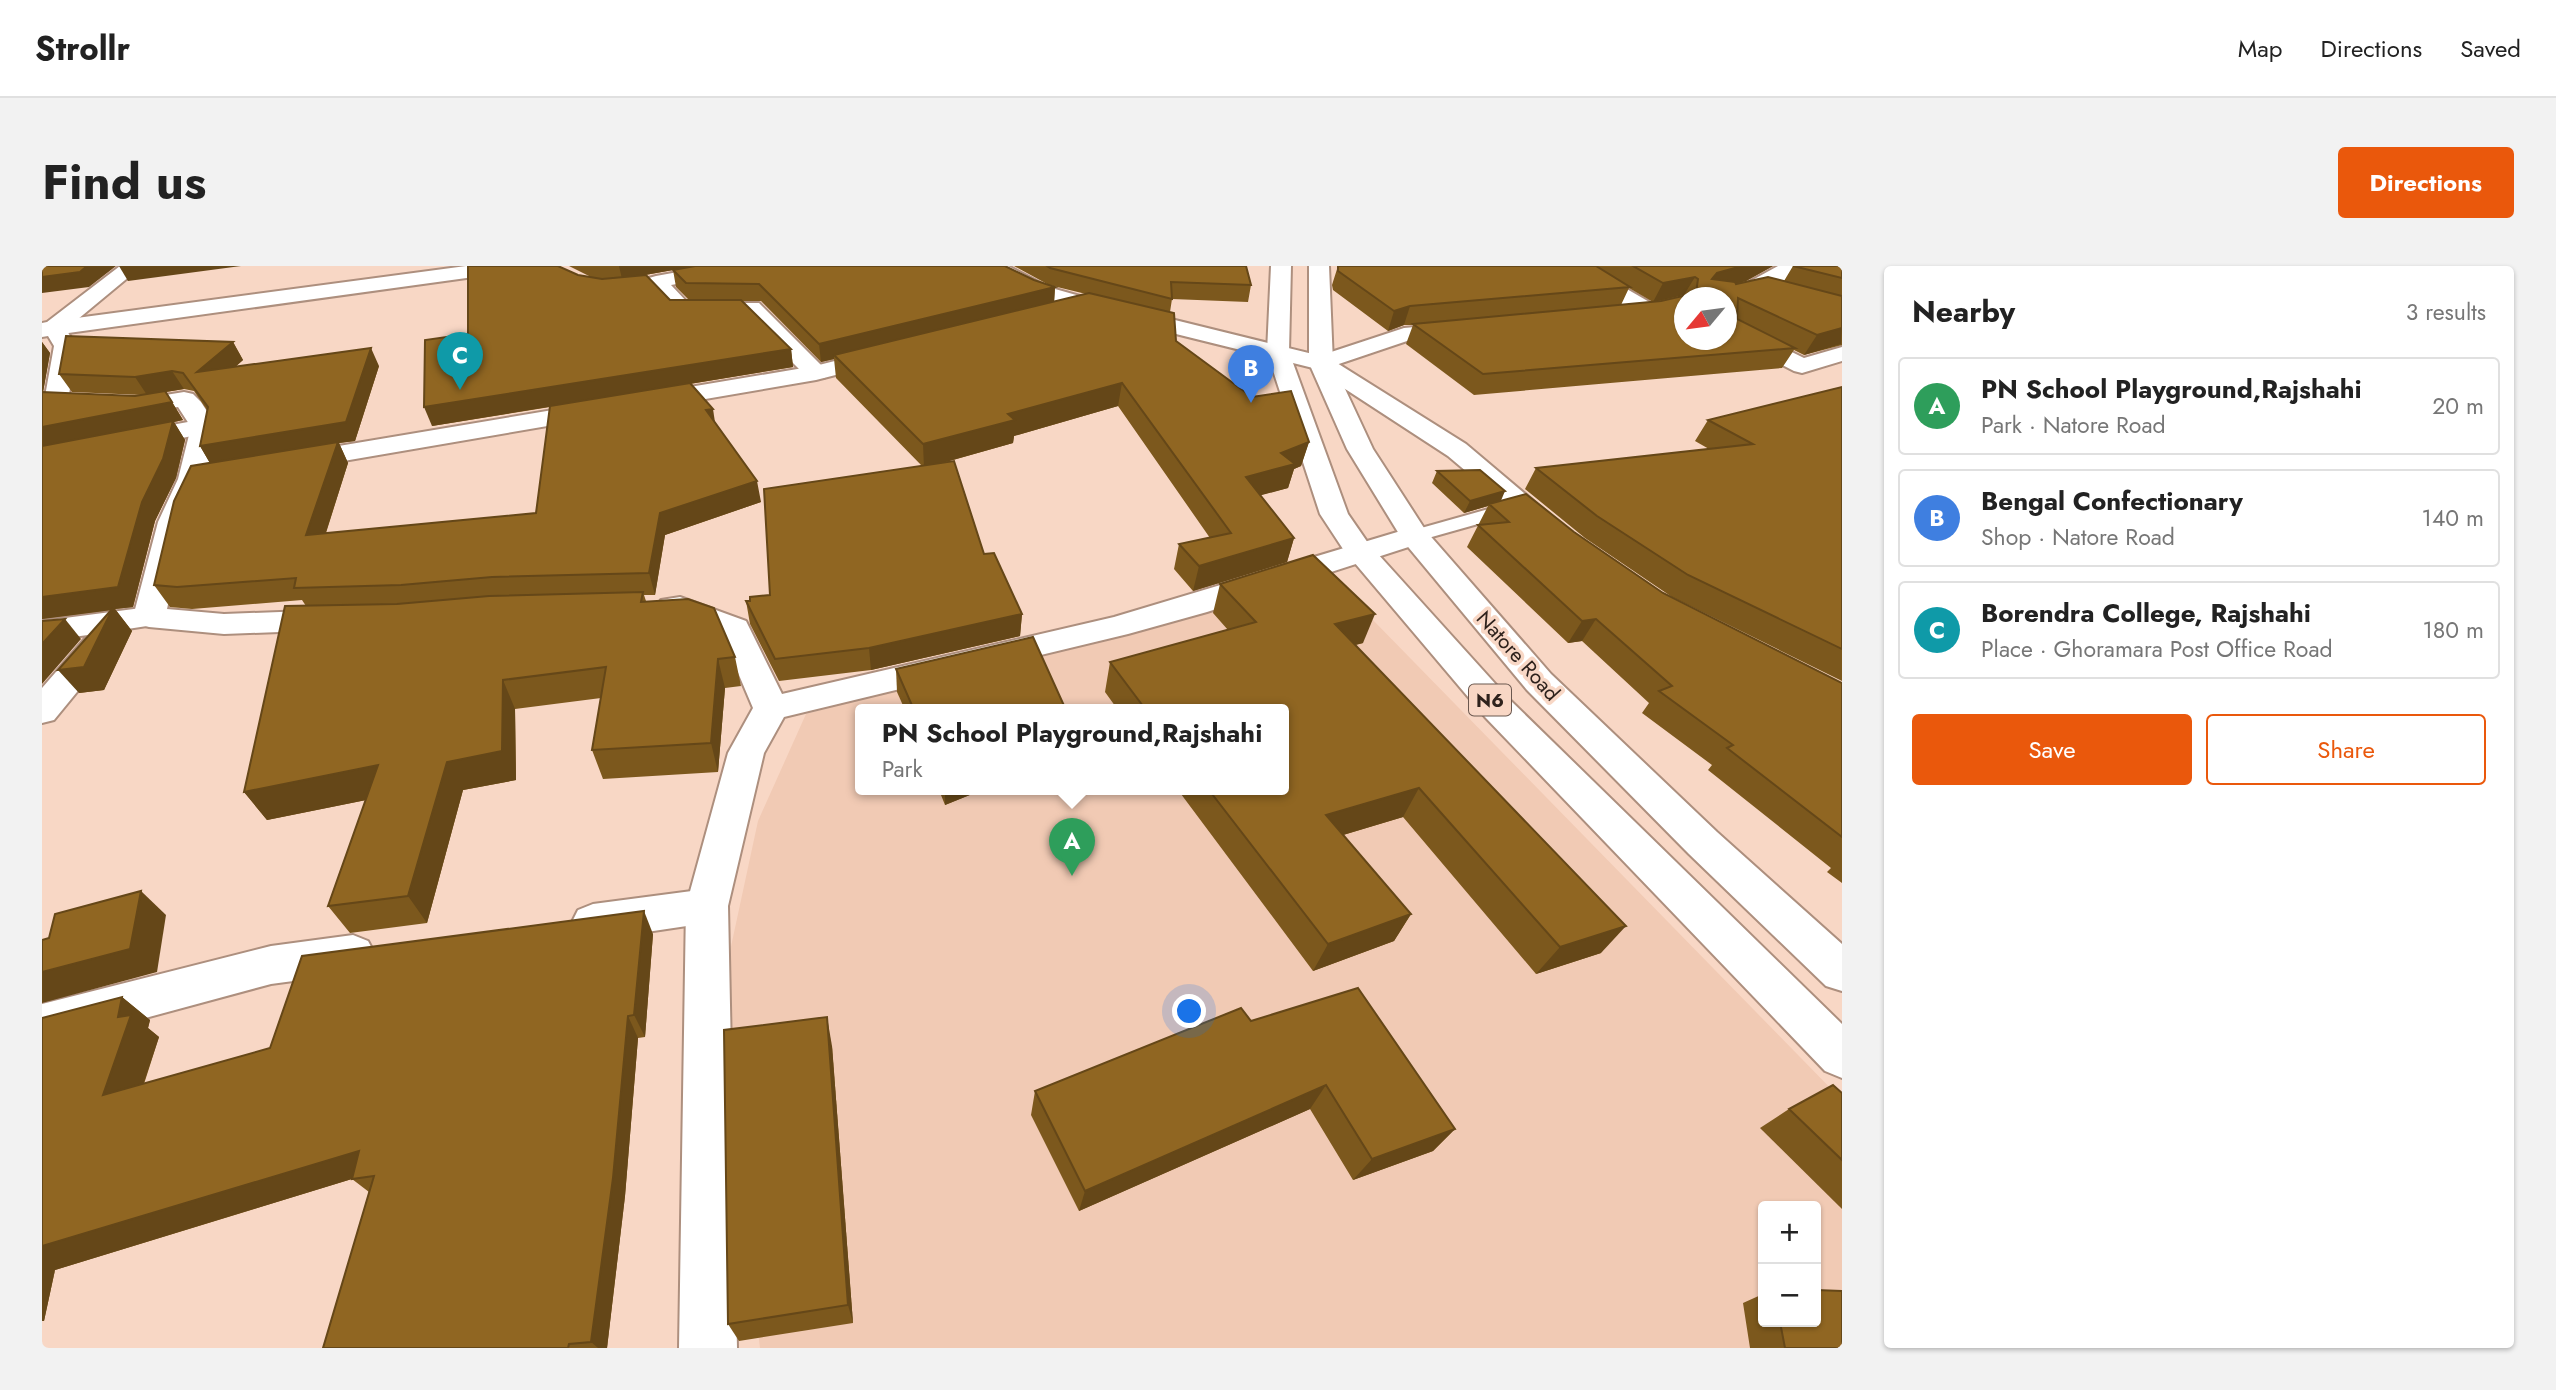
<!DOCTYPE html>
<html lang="en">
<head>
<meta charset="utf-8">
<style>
  body { margin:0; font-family:Jost,sans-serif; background:#f2f2f2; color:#222 }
  .controls { position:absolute; right:21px; bottom:21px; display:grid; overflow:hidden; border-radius:7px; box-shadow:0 2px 5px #0004 }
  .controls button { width:63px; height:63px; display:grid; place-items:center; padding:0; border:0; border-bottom:2px solid #e0e0e0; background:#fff; color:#222; font:35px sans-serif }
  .compass { position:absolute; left:1632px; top:21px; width:63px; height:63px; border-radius:50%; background:#fff; box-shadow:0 2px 5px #0004; rotate:241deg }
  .you { position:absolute; left:1148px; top:746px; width:24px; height:24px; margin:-18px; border:5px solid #fff; border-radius:50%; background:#1a73e8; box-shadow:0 0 0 10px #1a73e833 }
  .badge { display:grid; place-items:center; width:46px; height:46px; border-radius:50%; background:#ea580c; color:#fff; font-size:23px; font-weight:700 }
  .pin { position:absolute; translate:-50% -58px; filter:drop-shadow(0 2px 4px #0008) }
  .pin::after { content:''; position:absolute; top:37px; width:24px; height:21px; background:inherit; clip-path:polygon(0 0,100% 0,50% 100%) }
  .popup { position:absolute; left:813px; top:438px; width:434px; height:91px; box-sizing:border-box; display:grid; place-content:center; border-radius:7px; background:#fff; filter:drop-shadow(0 2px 5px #0005); font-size:23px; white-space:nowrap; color:#767676 }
  .popup b { font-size:26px; color:#222 }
  .popup::after { content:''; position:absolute; left:50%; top:100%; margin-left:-14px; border:14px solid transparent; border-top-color:#fff }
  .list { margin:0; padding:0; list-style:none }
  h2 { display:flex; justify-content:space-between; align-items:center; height:91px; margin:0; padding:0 28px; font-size:30px }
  h2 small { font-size:23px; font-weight:400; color:#767676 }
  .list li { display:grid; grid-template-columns:46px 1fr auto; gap:21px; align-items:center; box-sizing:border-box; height:98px; margin:0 14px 14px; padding:0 14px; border:2px solid #e0e0e0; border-radius:7px }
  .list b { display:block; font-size:26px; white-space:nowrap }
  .list p { margin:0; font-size:23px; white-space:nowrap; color:#767676 }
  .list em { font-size:23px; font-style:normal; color:#767676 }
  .actions { display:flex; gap:14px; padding:21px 28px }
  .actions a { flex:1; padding:16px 0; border:2px solid #ea580c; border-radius:7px; text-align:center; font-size:24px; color:#ea580c }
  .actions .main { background:#ea580c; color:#fff }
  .map { position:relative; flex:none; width:1800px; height:1082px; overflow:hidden; border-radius:7px }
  header { display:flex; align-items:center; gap:42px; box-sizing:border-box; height:98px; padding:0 35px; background:#fff; border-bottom:2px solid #e0e0e0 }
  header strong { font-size:33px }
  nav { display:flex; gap:38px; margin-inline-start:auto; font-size:24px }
  .intro { display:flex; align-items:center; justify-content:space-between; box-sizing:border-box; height:168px; padding:0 42px }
  h1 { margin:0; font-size:49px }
  .button { padding:18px 32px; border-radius:7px; background:#ea580c; color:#fff; font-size:24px; font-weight:700 }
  main { display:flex; gap:42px; padding:0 42px }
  aside { flex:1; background:#fff; border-radius:7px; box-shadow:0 2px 5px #0004 }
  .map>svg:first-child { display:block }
  .built { fill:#f1cab4; fill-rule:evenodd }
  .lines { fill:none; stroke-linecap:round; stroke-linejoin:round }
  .service-casing { stroke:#ad8f7e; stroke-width:4 }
  .minor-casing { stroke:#ad8f7e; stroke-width:4 }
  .tertiary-casing { stroke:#ad8f7e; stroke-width:4 }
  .secondary-casing { stroke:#ad8f7e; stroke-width:4 }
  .trunk-casing { stroke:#ad8f7e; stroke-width:4 }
  .service { fill:#fff; fill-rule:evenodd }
  .minor { fill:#fff; fill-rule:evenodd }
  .tertiary { fill:#fff; fill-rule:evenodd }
  .secondary { fill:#fff; fill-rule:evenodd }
  .trunk { fill:#fff; fill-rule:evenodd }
  .wall { fill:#7c581d; fill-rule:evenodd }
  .shaded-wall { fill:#654718 }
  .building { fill:#906622; stroke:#654718; stroke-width:2; fill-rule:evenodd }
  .labels { text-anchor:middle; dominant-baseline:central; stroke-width:7; stroke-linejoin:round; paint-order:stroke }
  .shield { fill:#f8d7c5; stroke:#6b584f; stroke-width:2 }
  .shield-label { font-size:19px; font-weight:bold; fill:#2e221c }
  .street-label { font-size:21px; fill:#2e221c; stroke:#f8d7c5 }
</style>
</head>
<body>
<header>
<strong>Strollr</strong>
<nav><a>Map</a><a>Directions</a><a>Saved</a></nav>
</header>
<div class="intro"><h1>Find us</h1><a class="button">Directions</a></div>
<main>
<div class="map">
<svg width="1800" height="1082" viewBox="0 0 1800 1082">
  <rect width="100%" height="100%" fill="#f8d7c5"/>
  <!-- built -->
  <path class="built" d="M1286 308 1800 834V1082H718L676 741 716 555 764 448ZM818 444H1242V524H818ZM1721 940H1774V1056H1721Z"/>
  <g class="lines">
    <!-- service casing -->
    <g class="service-casing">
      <path id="service" d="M1475 235 1482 237 1485 241 1482 245 1372 276 1365 274 1362 270 1365 266Z"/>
    </g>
    <!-- minor casing -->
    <g class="minor-casing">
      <g id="minor">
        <path d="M424 0H478L475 4 468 6 12 69 4 67 1 62 4 57 12 55Z"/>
        <path d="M669 0H712L709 4 702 6 629 19 646 37H717L782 102 786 107 782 112H766L703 49H632L604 16 607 12 614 10Z"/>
        <path d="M1521 0H1545L1616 41 1619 46 1616 51H1600Z"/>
        <path d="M1736 0H1758C1741 23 1711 29 1685 35V32H1662L1665 28 1705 17Z"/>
        <path d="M1685 54 1762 92 1800 81V95L1760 107 1752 105 1685 70Z"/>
        <path d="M1418 57 1426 59 1429 64 1426 69 1365 75 1279 104 1271 102 1267 97 1271 92 1362 62Z"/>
        <path d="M162 153 171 156 175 161 171 166 0 199V183Z"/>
        <path d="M107 341 118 344 123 351 118 358 66 366 75 375 71 382 12 454 0 457V422L46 369 0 375V355Z"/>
        <path d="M665 623 680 628 686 640 680 652 665 657 551 674 536 668 530 656 536 644 551 638Z"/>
        <path d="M311 669 326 675 333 688 326 701 311 707 229 718 0 780V738L229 680Z"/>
      </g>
    </g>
    <!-- tertiary casing -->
    <g class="tertiary-casing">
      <g id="tertiary">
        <path d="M78 0H100L24 63 34 80 27 129 105 132 142 126 151 128 159 136 175 161 164 213 144 256 125 343 182 348 290 344 301 347 306 354 301 361 290 364 182 368 107 361 96 358 91 351 116 256 136 213 149 161 136 141 105 146 14 143 5 141 2 136 12 80 6 70 0 71V57L5 56Z"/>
        <path d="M844 82 852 84 855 89 852 94 774 114 249 204 240 202 236 196 240 190 249 188 773 100Z"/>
        <path d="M1372 261 1382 264 1387 270 1382 276 1165 346 1086 368 742 451 722 487 686 640 695 1082H637L644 640 686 487 711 442 680 369 634 351 619 348 614 341 619 334 638 331 704 355 740 428 1072 351Z"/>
      </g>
    </g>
    <!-- secondary casing -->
    <g class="secondary-casing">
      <path id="secondary" d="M941 0H966L1006 21 1052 34 1287 92 1424 178 1527 265 1522 271 1512 274 1502 271 1406 190 1271 102 1037 44 992 29 944 4Z"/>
    </g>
    <!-- trunk casing -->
    <g class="trunk-casing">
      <g id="trunk">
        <path d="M1229 0H1249L1247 86 1306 248 1326 277 1467 433 1800 758V812L1783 805 1443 451 1301 283 1278 248 1225 86Z"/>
        <path d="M1267 0H1287L1291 97 1331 183 1384 265 1509 408 1675 566 1800 678V725L1784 720 1647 588 1485 424 1362 276 1305 183 1267 97Z"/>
      </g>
    </g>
    <!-- service -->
    <use href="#service" class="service"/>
    <!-- minor -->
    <use href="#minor" class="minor"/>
    <!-- tertiary -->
    <use href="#tertiary" class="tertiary"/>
    <!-- secondary -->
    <use href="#secondary" class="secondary"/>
    <!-- trunk -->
    <use href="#trunk" class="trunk"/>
  </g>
  <!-- wall -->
  <g class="wall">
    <path d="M527 0H963L992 14 1013 21 1012 36 1044 28 1007 19 972 0H1204L1209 19 1206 36 1130 33 1128 46 1134 75 1267 176 1259 200 1252 203 1246 222 1218 229 1252 272 1245 296 1151 325 1132 303 1137 278 1168 272 1076 140 972 170 971 177 897 198 942 288 980 348 978 370 829 404 737 415 708 358 704 335 728 329 880 200 794 112 792 93 779 96 719 35H700L749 83 751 101 648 118 673 157 719 236 623 269 613 329H602L604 335 693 391 699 420 683 422 676 506 561 513 550 484 559 432 473 443 474 514 421 524 385 657 308 667 286 640 324 534 225 554 202 526 264 340 260 334 150 343 128 341 112 319 168 197 158 180 165 144 152 125 142 123 124 126 141 154 132 156 143 174 134 212 113 255 91 341 73 343 90 365 62 424 37 427 69 344 0 353V76L8 87 1 126 93 130 100 129 30 126 17 108 191 76 201 94 193 101 337 100 313 175 297 177 306 197 284 267 494 247 508 141 390 160 426 68 536 9 549 11ZM631 4 634 21 647 34H628L603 9Z"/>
    <path d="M1296 0H1731L1704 15 1694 18 1742 15 1751 0H1800V79L1762 89 1752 84 1740 102 1432 129 1364 78 1371 59H1362L1346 65 1291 24 1290 19ZM1587 22 1611 36 1579 39ZM1642 29 1643 30 1614 36Z"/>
    <path d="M1800 121V415L1630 331 1543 272 1483 223 1494 202 1667 183 1653 175 1666 154Z"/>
    <path d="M1395 205 1458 235 1532 266 1621 327 1800 417V617L1785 606 1789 602 1666 504 1670 499 1600 447 1607 437 1540 375 1526 377 1425 281 1446 240 1422 247 1390 217Z"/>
    <path d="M1178 318 1321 377 1313 379 1559 687 1494 708 1361 551 1301 569 1369 648 1352 675 1271 705 1136 524H1242V444H1076L1063 426 1068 396 1186 364 1171 347Z"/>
    <path d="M854 403 1024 444H863L855 426Z"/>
    <path d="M897 524H940L903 539Z"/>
    <path d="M611 668 603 771 596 772 583 930 565 1082H281L327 926 310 913 13 1004 2 1055H0L80 731 108 754 106 762 117 771 102 818 228 782Z"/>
    <path d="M1209 755 1413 863 1391 885 1311 914 1268 843 1037 945 989 849 993 825Z"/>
    <path d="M790 780 811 1057 697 1075 686 1058Z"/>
    <path d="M1800 827V943L1718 862 1747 843Z"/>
    <path d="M1721 1028V1056H1774L1800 1082H1708L1701 1037Z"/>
  </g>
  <!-- shaded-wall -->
  <g class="shaded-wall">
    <path d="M45 0H74L47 21 0 27V11Z"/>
    <path d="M77 0H199L86 15Z"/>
    <path d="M577 0H654L580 13Z"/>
    <path d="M1700 0H1731L1704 15 1664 25 1670 13 1675 7Z"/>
    <path d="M1653 11 1642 29 1611 36 1621 17Z"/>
    <path d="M1013 21 1012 38 792 89V93L779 96 777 78Z"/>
    <path d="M1368 40 1362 59 1346 65 1352 45Z"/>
    <path d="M1800 62 1799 78 1762 89 1775 69Z"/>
    <path d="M0 76 8 87 0 132Z"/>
    <path d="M191 76 201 94 166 125 155 106Z"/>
    <path d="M329 82 337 100 313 175 297 177 306 197 276 291 169 199 158 180Z"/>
    <path d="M749 83 751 101 390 160 382 141Z"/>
    <path d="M130 105 142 123 105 129 93 111Z"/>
    <path d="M1080 117 1076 140 972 170 971 177 882 202 881 178 966 148Z"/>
    <path d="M130 136 141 154 132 156 143 174 134 212 113 255 91 341 73 343 90 365 62 424 37 427 16 404 70 344 0 353V161Z"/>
    <path d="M671 143 674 163 664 144Z"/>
    <path d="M1267 176 1259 200 1252 203 1246 222 1198 235 1204 211 1239 187Z"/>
    <path d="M715 215 719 236 623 269 613 329 607 307 618 247Z"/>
    <path d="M1463 225 1458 237 1447 238 1446 240 1422 247 1428 235Z"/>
    <path d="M1252 272 1245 296 1151 325 1157 300Z"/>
    <path d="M980 348 978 370 829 404 827 382Z"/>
    <path d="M1333 348 1321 377 1282 387 1293 358Z"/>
    <path d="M23 353 39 373 0 418V378Z"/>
    <path d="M1554 353 1540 375 1526 377 1540 355Z"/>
    <path d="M676 393 683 422 676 506 669 477Z"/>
    <path d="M461 414 473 443 474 514 421 524 385 657 366 630 405 496Z"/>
    <path d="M336 499 354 528 225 554 202 526Z"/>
    <path d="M1377 522 1361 551 1271 578 1284 549Z"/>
    <path d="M903 524H940L903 539Z"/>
    <path d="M99 625 124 649 115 706 0 737V706Z"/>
    <path d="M602 645 611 668 603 771 592 749Z"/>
    <path d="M1369 648 1352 675 1271 705 1286 678Z"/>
    <path d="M1584 660 1559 687 1494 708 1518 681Z"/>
    <path d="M80 731 108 754 106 762 117 771 91 849 61 829Z"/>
    <path d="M586 750 596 772 583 930 565 1082H556L549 1076Z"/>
    <path d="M785 751 790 780 811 1057 806 1039Z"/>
    <path d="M1284 819 1268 843 1037 945 1043 925Z"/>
    <path d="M1413 863 1391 885 1311 914 1330 893Z"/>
    <path d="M317 885 339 904 13 1004 2 1055H0V980Z"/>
  </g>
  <!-- building -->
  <g class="building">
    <path d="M0 0H45L38 6 0 11Z"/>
    <path d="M426 0H516L536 9 560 13 604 9 628 34H699L749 83 382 141 383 74 426 68Z"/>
    <path d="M653 0H963L992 14 1013 21 777 78 717 18 644 17 631 4Z"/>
    <path d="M1005 0H1204L1209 19 1129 16 1130 33 1008 2Z"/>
    <path d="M1296 0H1554L1588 21 1368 40 1352 45 1296 5Z"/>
    <path d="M1591 0H1700L1675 7 1670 13 1693 16 1694 18 1726 11 1800 30V62L1775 69 1696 32 1695 53 1753 82 1441 108 1371 58 1619 35 1654 27 1656 13 1653 11 1621 17ZM1642 32H1684V74H1642Z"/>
    <path d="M1751 0H1800V12Z"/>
    <path d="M1047 27 1132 47 1134 75 1210 131 1249 125 1267 176 1239 187 1253 198 1204 211 1252 272 1157 300 1137 278 1189 267 1080 117 966 148 973 154 881 178 792 89Z"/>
    <path d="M24 70 191 76 155 106 329 82 304 156 158 180 166 141 141 107 130 105 93 111 17 108Z"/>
    <path d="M648 117 671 143 664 144 715 215 618 247 607 307 450 311 359 319 252 322 254 312 135 321 112 319 132 235 149 200 296 176 264 269 494 247 508 140Z"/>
    <path d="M1800 121V383L1646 309 1555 250 1494 202 1711 178 1666 154Z"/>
    <path d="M123 125 130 136 0 161V126L93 130Z"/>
    <path d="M131 155 121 193 100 236 76 321 0 331V180Z"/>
    <path d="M912 195 942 288 952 287 980 348 827 382 733 393 704 335H708V331L728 329 722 223Z"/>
    <path d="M1438 204 1463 225 1428 235 1395 205Z"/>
    <path d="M1484 228 1532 266 1621 327 1800 417V571L1685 482 1691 479 1617 425 1630 420 1554 353 1540 355 1436 259 1467 256 1447 238Z"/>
    <path d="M1271 289 1333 348 1293 358 1584 660 1518 681 1377 522 1284 549 1369 648 1286 678 1167 524H1242V444H1104L1068 396 1214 356 1178 318Z"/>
    <path d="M601 326 599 336 646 333 672 342 693 391 676 393 669 477 550 484 564 401 461 414 460 485 405 496 366 630 286 640 336 499 202 526 243 340 355 338 447 330Z"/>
    <path d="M71 342 42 401 16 404Z"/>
    <path d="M23 353 0 378V355Z"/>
    <path d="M991 371 1024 444H872L854 403Z"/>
    <path d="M99 625 88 683 0 706V674L7 672 13 648Z"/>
    <path d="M602 645 592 749 586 750 571 912 549 1076 527 1078 526 1082H281L332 910 310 913 317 885 0 980V752L80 731 76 751 89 749 61 829 228 782 260 690Z"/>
    <path d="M1316 722 1413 863 1330 893 1284 819 1043 925 993 825 1199 742 1209 755Z"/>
    <path d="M785 751 806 1039 686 1058 682 764Z"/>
    <path d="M1791 819 1800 827V894L1747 843Z"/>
    <path d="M1774 1024 1800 1025V1082H1743L1738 1056H1774Z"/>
  </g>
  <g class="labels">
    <!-- shield labels -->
    <rect class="shield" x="1427" y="418.5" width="42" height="31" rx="5"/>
    <g class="shield-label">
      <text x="1448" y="434">N6</text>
    </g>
    <!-- street labels -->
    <g class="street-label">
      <text transform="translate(1476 390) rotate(48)">Natore Road</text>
    </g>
  </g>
</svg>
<div class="controls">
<button>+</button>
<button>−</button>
</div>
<svg class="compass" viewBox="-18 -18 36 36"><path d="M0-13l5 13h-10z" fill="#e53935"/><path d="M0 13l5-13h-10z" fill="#767676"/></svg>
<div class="you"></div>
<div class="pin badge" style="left:1030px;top:610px;background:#2e9e5b">A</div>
<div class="popup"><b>PN School Playground,Rajshahi</b>Park</div>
<div class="pin badge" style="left:1209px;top:137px;background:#3f7fe0">B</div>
<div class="pin badge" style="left:418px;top:124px;background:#0f9aa8">C</div>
</div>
<aside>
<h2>Nearby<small>3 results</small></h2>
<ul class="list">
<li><span class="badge" style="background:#2e9e5b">A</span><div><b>PN School Playground,Rajshahi</b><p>Park · Natore Road</p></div><em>20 m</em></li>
<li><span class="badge" style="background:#3f7fe0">B</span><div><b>Bengal Confectionary</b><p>Shop · Natore Road</p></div><em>140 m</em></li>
<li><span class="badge" style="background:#0f9aa8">C</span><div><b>Borendra College, Rajshahi</b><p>Place · Ghoramara Post Office Road</p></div><em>180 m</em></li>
</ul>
<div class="actions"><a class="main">Save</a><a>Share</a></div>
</aside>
</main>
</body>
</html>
